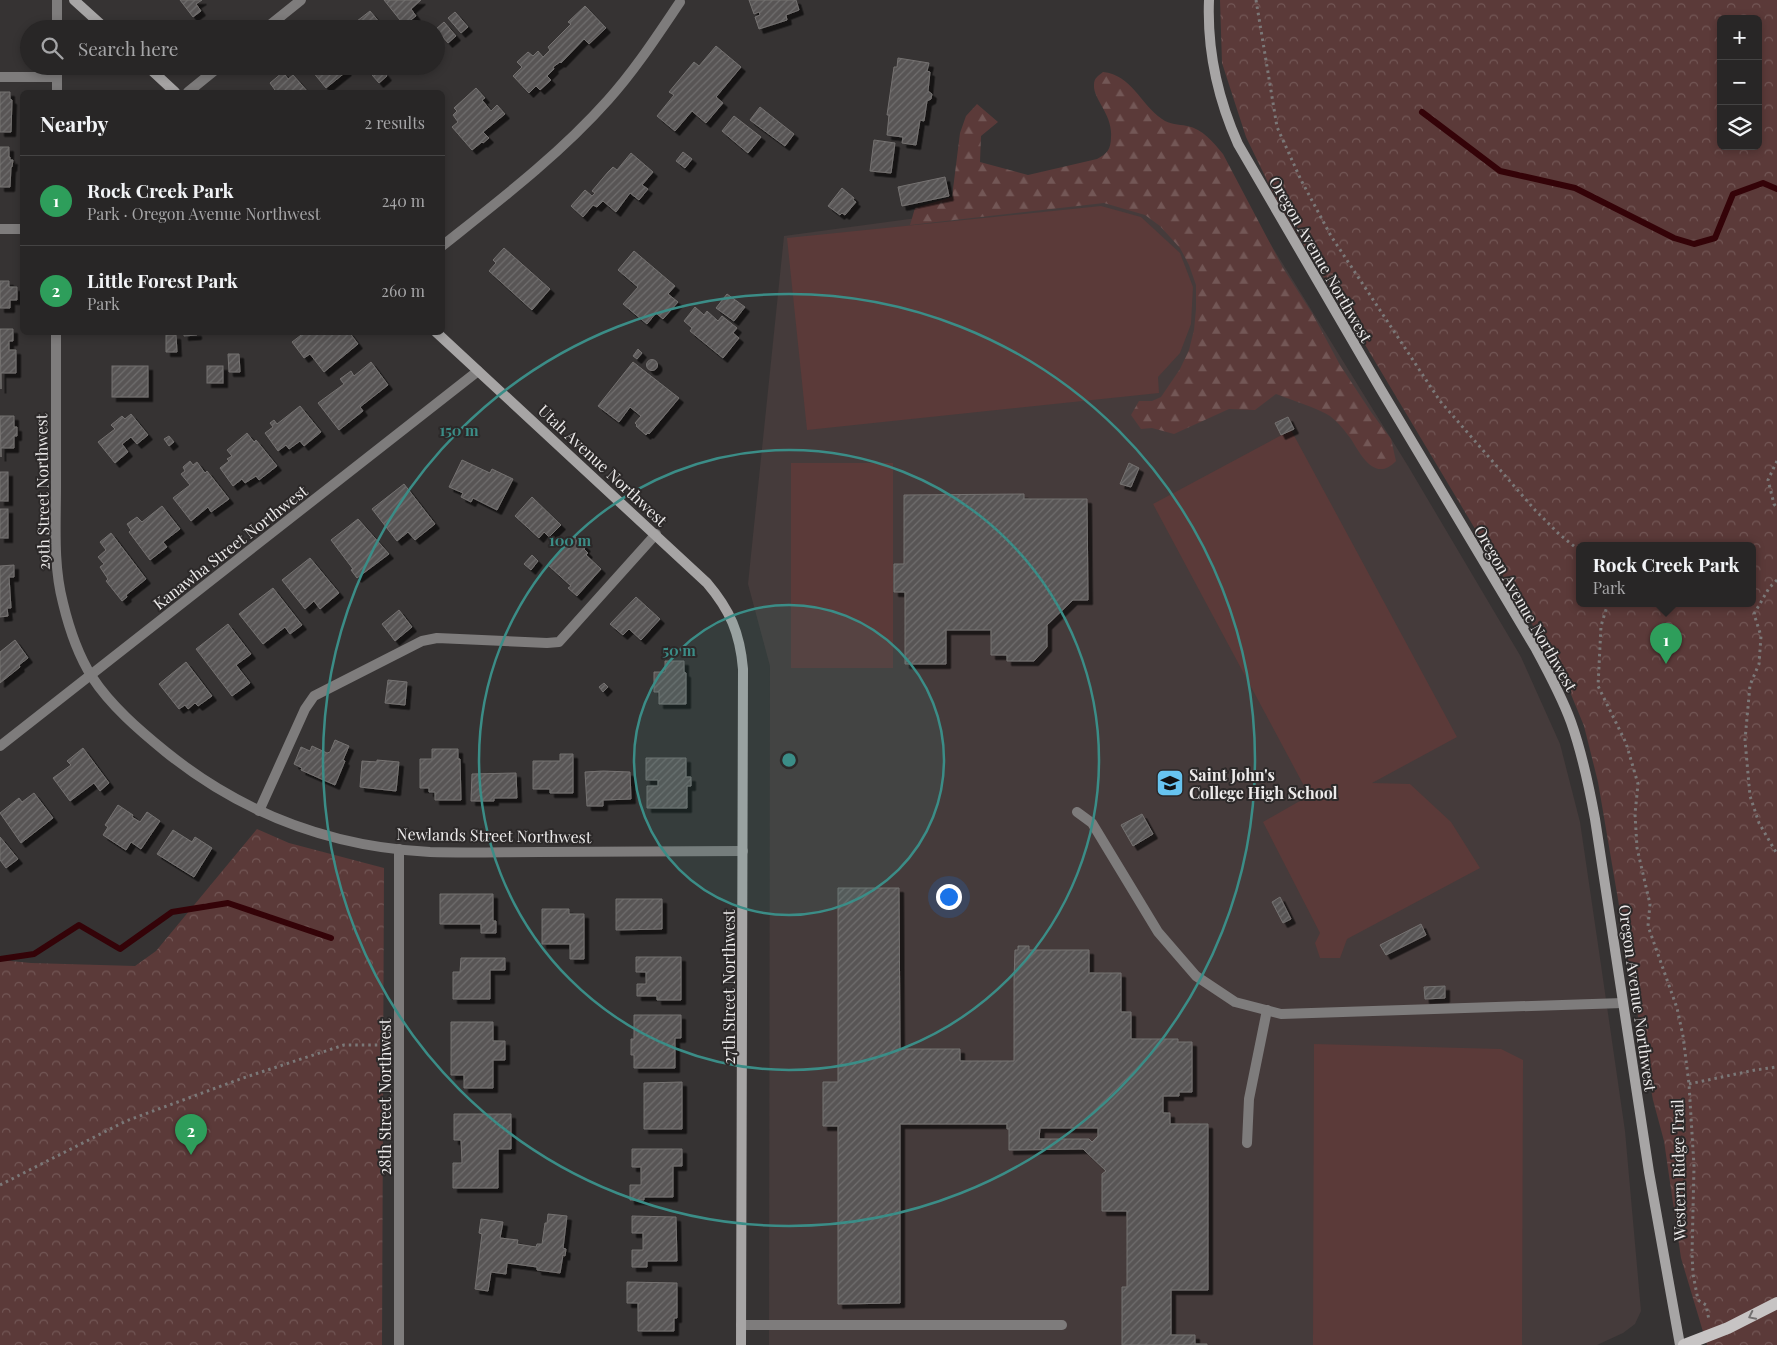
<!DOCTYPE html>
<html lang="en">
<head>
<meta charset="utf-8">
<style>
  body { margin:0; font-family:"Playfair Display",serif; background:#302e2e; color:#f1f3f6 }
  .controls { position:absolute; right:15px; top:15px; display:grid; overflow:hidden; border-radius:8px; box-shadow:0 2px 8px #0003 }
  .controls button { width:45px; height:45px; display:grid; place-items:center; padding:0; border:0; border-bottom:1px solid #444343; background:#282626; color:#f1f3f6; font:25px sans-serif }
  .you { position:absolute; left:948px; top:896px; width:18px; height:18px; margin:-12px; border:4px solid #fff; border-radius:50%; background:#1a73e8; box-shadow:0 0 0 8px #1a73e833 }
  .badge { display:grid; place-items:center; width:32px; height:32px; border-radius:50%; background:#67c4f0; color:#fff; font-size:16px; font-weight:700 }
  .pin { position:absolute; translate:-50% -41px; filter:drop-shadow(0 1px 2px #0008) }
  .pin::after { content:''; position:absolute; top:26px; width:18px; height:15px; background:inherit; clip-path:polygon(0 0,100% 0,50% 100%) }
  .popup { position:absolute; left:1576px; top:542px; width:180px; height:65px; box-sizing:border-box; display:grid; place-content:center; border-radius:8px; background:#282626; filter:drop-shadow(0 1px 4px #0005); font-size:16px; white-space:nowrap; color:#a5a5a7 }
  .popup b { font-size:19px; color:#f1f3f6 }
  .popup::after { content:''; position:absolute; left:50%; top:100%; margin-left:-10px; border:10px solid transparent; border-top-color:#282626 }
  .list { margin:0; padding:0; list-style:none }
  h2 { display:flex; justify-content:space-between; align-items:center; height:65px; margin:0; padding:0 20px; font-size:21px }
  h2 small { font-size:16px; font-weight:400; color:#a5a5a7 }
  .list li { display:grid; grid-template-columns:32px 1fr auto; gap:15px; align-items:center; box-sizing:border-box; height:90px; padding:0 20px; border-top:1px solid #444343 }
  .list b { display:block; font-size:19px; white-space:nowrap }
  .list p { margin:0; font-size:16px; white-space:nowrap; color:#a5a5a7 }
  .list em { font-size:16px; font-style:normal; color:#a5a5a7 }
  .icon { flex:none; width:28px; height:28px; fill:none; stroke:currentColor; stroke-width:2; stroke-linecap:round; stroke-linejoin:round }
  .map { position:relative; flex:none; width:1777px; height:1345px; overflow:hidden }
  .search { position:absolute; background:#282626; box-shadow:0 2px 8px #0003; left:20px; top:20px; width:425px; height:55px; display:flex; align-items:center; gap:12px; box-sizing:border-box; padding:0 18px; border-radius:28px; color:#a5a5a7; font-size:19px }
  .panel { position:absolute; background:#282626; box-shadow:0 2px 8px #0003; left:20px; top:90px; width:425px; height:245px; border-radius:8px }
  .map>svg:first-child { display:block }
  .built { fill:#453b3b }
  .forest { fill:url(#forest-firs) }
  .park { fill:url(#park-crowns); fill-rule:evenodd }
  .garden { fill:#5b3a39 }
  .lines { fill:none; stroke-linecap:round; stroke-linejoin:round }
  .stream { stroke:#340308; stroke-width:6 }
  .building { fill:url(#building-hatch); stroke:#757271; fill-rule:evenodd; filter:url(#shadow) }
  .path { stroke:#7b7878; stroke-width:3; stroke-dasharray:2.5 4; stroke-linecap:butt }
  .lane { stroke:#7e7c7c; stroke-width:10 }
  .street { stroke:#7e7c7c; stroke-width:10 }
  .secondary { stroke:#a7a5a5; stroke-width:10 }
  .primary { stroke:#c7c4c4; stroke-width:12 }
  .oneway { stroke:#726f6f }
  .ring { fill:none; stroke:#3b8d87; stroke-width:2.5 }
  .labels { text-anchor:middle; dominant-baseline:central; stroke-width:4; stroke-linejoin:round; paint-order:stroke }
  .street-label { font-size:16px; fill:#eceaea; stroke:#2c2929 }
  .poi-label { font-size:16px; font-weight:bold; fill:#eceaea; stroke:#2c2929; text-anchor:start }
  .centre { fill:#3b8d87; stroke:#2c2929; stroke-width:2.5 }
  .ring-label { font-size:15px; text-anchor:middle; font-weight:bold; fill:#3b8d87; stroke:#2c2929; stroke-width:4; stroke-linejoin:round; paint-order:stroke }
</style>
</head>
<body>
<div class="map">
<svg width="1777" height="1345" viewBox="0 0 1777 1345">
  <defs>
    <pattern id="forest-firs" width="22" height="20" patternUnits="userSpaceOnUse" patternTransform="scale(1.25)"><rect width="22" height="20" fill="#5b3a39"/><path d="M5 1l3.5 6h-7zM16 11l3.5 6h-7z" fill="#735756"/></pattern>
    <pattern id="park-crowns" width="20" height="18" patternUnits="userSpaceOnUse" patternTransform="scale(1.25)"><rect width="20" height="18" fill="#5b3a39"/><path d="M2 6a3 3 0 1 1 6 0M12 15a3 3 0 1 1 6 0" fill="none" stroke="#735756"/></pattern>
    <pattern id="building-hatch" width="6" height="6" patternUnits="userSpaceOnUse" patternTransform="scale(1.25)"><rect width="6" height="6" fill="#585555"/><path d="M-1 1l2-2M0 6l6-6M5 7l2-2" fill="none" stroke="#706e6e"/></pattern>
    <filter id="shadow"><feDropShadow dx="4.5" dy="4.5" stdDeviation="0" flood-color="#0009"/></filter>
  </defs>
  <rect width="100%" height="100%" fill="#363333"/>
  <!-- built -->
  <path class="built" d="M1224 169 1408 466 1521 657 1560 744 1580 822 1601 965 1625 1131 1641 1311 1635 1324 1623 1333 1597 1345H769L770 666 748 584 784 236 1020 204Z"/>
  <!-- forest -->
  <path class="forest" d="M1103 72C1132 75 1140 104 1162 119 1170 125 1178 124 1187 126 1203 129 1213 142 1223 154L1283 268 1312 313 1340 365 1371 412 1391 439 1396 461C1375 483 1361 455 1351 439 1345 431 1338 422 1330 416 1317 408 1291 400 1276 394L1255 410 1229 409 1174 434 1152 428 1141 429 1131 415 1139 401H1152L1161 397 1180 369 1189 350 1194 330 1196 309V285L1189 265 1180 248 1160 226 1145 215 1104 203 910 225 915 208 952 197 960 133 966 116 977 104 998 122 981 136 980 162 1028 175 1097 159C1107 154 1111 149 1111 137 1113 115 1093 99 1094 85 1094 78 1098 76 1103 72Z"/>
  <!-- park -->
  <g class="park">
    <path d="M1220 0H1777V1345H1707L1681 1258 1664 1141 1653 1100 1644 1052 1598 782 1584 726 1568 687 1542 641 1367 348 1278 203 1246 137 1222 63ZM1721 19H1758V146H1721ZM1580 545H1752V603H1580Z"/>
    <path d="M257 829 289 843 384 868 382 1345H0V960L31 963 135 966 156 951Z"/>
  </g>
  <!-- garden -->
  <g class="garden">
    <path d="M1101 206 1141 217 1180 253 1193 287 1191 324 1180 353 1158 377 1159 393 807 430 787 238Z"/>
    <path d="M1291 430 1457 737 1372 783 1410 784 1451 822 1480 868 1347 939 1340 958H1320L1315 943 1320 933 1263 822 1298 802 1310 797 1153 504Z"/>
    <rect x="791" y="463" width="102" height="205"/>
    <path d="M1314 1044 1501 1049 1523 1060 1522 1345H1313Z"/>
  </g>
  <g class="lines">
    <!-- stream -->
    <g class="stream">
      <path d="M1422 112 1500 171 1575 188 1674 238 1694 244 1715 238 1733 194 1763 183 1777 189"/>
      <path d="M0 959 34 954 79 925 120 949 172 912 228 903 331 938"/>
    </g>
  </g>
  <!-- building -->
  <g class="building">
    <path d="M180 0H202L196 4 201 11 193 17Z"/>
    <path d="M384 0H421L411 9 416 16 404 25Z"/>
    <path d="M749 0H796L799 10 786 15 787 20 759 29 755 17 760 15 759 12 754 14Z"/>
    <path d="M585 6 606 28 589 44 584 39 561 63 560 62 553 67 554 69 547 76 551 80 540 90 536 86 529 93 513 76 522 67 517 62 528 52 533 56 538 51 543 57 550 50 548 47 571 24 568 22Z"/>
    <path d="M370 11 385 29H349L348 28Z"/>
    <path d="M455 12 468 27 461 33 448 18Z"/>
    <path d="M444 22 456 36 448 43 436 29Z"/>
    <path d="M716 46 741 67 716 97 723 103 706 123 692 111 675 131 657 116 674 95 669 92 694 62 699 66Z"/>
    <path d="M898 58 929 63 927 71 930 72 928 91 932 94 931 99 927 101 924 121 920 120 916 145 902 143 903 137 887 135 889 115H887L894 67H897Z"/>
    <path d="M308 66H343L347 71 326 88Z"/>
    <path d="M368 66H379L387 76 379 83 366 68Z"/>
    <path d="M283 72 288 79 293 75 308 92H271L275 90 270 83Z"/>
    <path d="M476 88 485 98 482 100 491 111 497 105 505 114 483 132 489 138 483 143 482 142 472 150 452 127 458 122 453 115 457 111 454 108Z"/>
    <path d="M0 92H10V99L12 100 11 132H0Z"/>
    <path d="M760 107 794 134 785 146 750 120Z"/>
    <path d="M734 116 761 137 748 153 722 131Z"/>
    <path d="M874 140 895 143 891 173 870 171Z"/>
    <path d="M0 147H9V157H10V160H13L12 167H11L10 187H0Z"/>
    <path d="M683 152 692 159 685 168 676 161Z"/>
    <path d="M631 153 653 172 642 185 648 189 639 200 630 193 616 212 603 201 597 207 593 205 583 217 571 206 585 190 592 196 595 193 592 191 608 172 613 167 617 170Z"/>
    <path d="M945 177 949 196 902 206 898 187Z"/>
    <path d="M842 188 854 198 853 200 856 202 845 215 842 213 840 215 828 206Z"/>
    <path d="M504 248 550 289 532 310 489 271 496 263 493 260Z"/>
    <path d="M634 251 675 286 668 294 678 302 663 319 656 313 647 324 623 304 638 287 618 270Z"/>
    <path d="M0 281H9V287H17V300H10V308H0Z"/>
    <path d="M727 294 745 307 734 321 716 308Z"/>
    <path d="M695 307 704 315 707 311 718 321 722 316 737 328 733 333 739 338 723 358 690 331 692 328 684 321Z"/>
    <path d="M0 329H13V341H9V350H16V373H1V389Z"/>
    <path d="M184 332H197V335L184 336Z"/>
    <path d="M305 332H349L358 344 324 372 310 354 304 358 292 342Z"/>
    <path d="M166 335H176L177 352H166Z"/>
    <path d="M638 349 642 353 637 359 633 356Z"/>
    <path d="M228 354H239L240 372H229Z"/>
    <circle cx="652" cy="365" r="5.5"/>
    <path d="M371 362 388 385 360 407 363 411 339 430 318 403 344 384 340 379 351 371 354 376Z"/>
    <path d="M633 362 679 398 649 434 648 433 646 435 636 426 637 425 635 423 641 416 630 407 619 422 598 406Z"/>
    <rect x="112" y="366" width="36" height="31"/>
    <rect x="207" y="366" width="16" height="17"/>
    <path d="M300 406 321 432 304 446 300 441 289 449 286 445 278 451 265 433 273 427 270 423 274 420 277 424Z"/>
    <path d="M131 414 148 435 137 444 131 437 122 444 128 452 115 463 98 442 115 429 111 425 122 416 125 419Z"/>
    <path d="M0 416H14V427H17V436H14V448H1V457Z"/>
    <path d="M1288 417 1294 429 1281 435 1275 423Z"/>
    <path d="M247 433 254 442 256 440 277 466 259 480 256 476 245 483 242 479 233 486 220 468 229 461 227 459 232 456 227 450Z"/>
    <path d="M169 436 174 442 169 446 164 439Z"/>
    <path d="M462 460 490 473 492 469 513 479 497 510 473 498 471 502 461 497 463 493 449 487Z"/>
    <path d="M190 461 193 465 197 462 205 473 207 471 229 499 211 512 208 507 191 521 173 498 190 485 181 474 185 471 183 467Z"/>
    <path d="M1129 463 1139 468 1131 487 1120 484Z"/>
    <rect x="0" y="472" width="8" height="29"/>
    <path d="M404 484 435 524 415 540 408 532 397 541 372 509Z"/>
    <path d="M1024 494V499H1087L1088 600H1073L1047 625V647L1034 661H1007V655H991V630H946V664H905V592H894V564H904V495Z"/>
    <path d="M532 497 561 525 549 537 544 532 539 538 515 516Z"/>
    <path d="M162 506 180 529 163 542 167 547 150 560 129 532 131 530 127 524 137 517 142 522Z"/>
    <rect x="0" y="509" width="8" height="29"/>
    <path d="M358 519 389 554 357 578 351 570 353 569 331 540Z"/>
    <path d="M111 533 146 579 126 595 127 597 122 601 106 581 108 579 100 567 104 564 98 557 106 550 100 542Z"/>
    <path d="M574 536 586 547 584 549 588 553 586 555 601 569 577 596 568 588 571 586 548 565Z"/>
    <path d="M532 555 538 561 531 570 524 564Z"/>
    <path d="M310 558 339 593 320 609 314 601 305 609 282 580Z"/>
    <path d="M14 565V577H9L11 608H7L8 616 0 617V566Z"/>
    <path d="M273 588 302 625 290 634 285 627 263 644 239 614Z"/>
    <path d="M636 597 660 619 641 640 629 629 623 635 610 624Z"/>
    <path d="M399 610 412 627 395 641 382 624Z"/>
    <path d="M228 624 251 654 236 665 250 683 232 696 196 649Z"/>
    <path d="M15 640 28 658 19 665 20 667 0 683V652Z"/>
    <path d="M665 661H684V672L686 673V704H659V692H654V672H665Z"/>
    <path d="M186 662 212 696 198 706 195 703 188 709 185 705 179 709 159 684Z"/>
    <path d="M388 680 407 682 405 705 385 703Z"/>
    <path d="M604 683 608 687 603 692 599 687Z"/>
    <path d="M335 740 349 746 343 760 345 761 335 785 301 770 302 768 294 764 301 747 310 751 312 746 327 753 330 752Z"/>
    <path d="M83 748 109 783 100 791 94 783 70 801 53 778 71 765 67 761Z"/>
    <path d="M432 749H458V759H460L461 800H435V792H429V788H420V759H432Z"/>
    <path d="M560 754H573V793H550V789H533V761H560Z"/>
    <path d="M646 758H686V777H691V786H687V808H647V786H658V780H646Z"/>
    <path d="M377 760 399 762 396 791 360 787 362 761 377 762Z"/>
    <path d="M603 771 630 772 631 799 603 800V806H587L585 772Z"/>
    <path d="M516 773 517 798H494V801H471L472 774Z"/>
    <path d="M34 793 53 818 21 843 0 813 19 798 22 802Z"/>
    <path d="M118 805 133 815 132 817 140 822 147 812 160 821 141 849 131 842 126 850 103 835 108 827 105 825Z"/>
    <path d="M1142 814 1153 834 1133 846 1121 825Z"/>
    <path d="M173 830 192 842 195 837 212 848 194 877 157 854Z"/>
    <path d="M0 837 18 859 6 868 0 860Z"/>
    <path d="M838 888H899L900 1049H960V1061H1014V980L1015 950H1018V946H1029V950H1089V973H1121V1012H1131V1039H1178V1042H1192V1092H1179V1096H1163V1113H1170V1124H1208V1290H1171V1335H1195V1344H1207V1345H1122V1287H1127V1211H1102V1174L1106 1171 1083 1149 1009 1150V1129H1007V1124H900V1303L838 1304V1126H823V1082H838ZM1040 1128H1098V1136L1092 1142 1089 1139H1039Z"/>
    <path d="M440 894H493V921H496V933H481V924H440Z"/>
    <path d="M1280 897 1291 919 1283 923 1272 902Z"/>
    <path d="M616 899H662V929L616 930Z"/>
    <path d="M542 909H569V914H584V959H570V944H542Z"/>
    <path d="M1421 924 1426 935 1386 955 1380 945Z"/>
    <path d="M636 957H681V1000H657V996H637V984H646V972H636Z"/>
    <path d="M461 958H505V970H490V999H453V972H460Z"/>
    <path d="M1445 986V998L1425 999 1424 987Z"/>
    <path d="M634 1015H681V1038H675V1068H634V1055H631V1039H634Z"/>
    <path d="M451 1022H493V1041H505V1060H493V1088H464V1075H451Z"/>
    <path d="M682 1082V1129H644V1083Z"/>
    <path d="M454 1114H511V1149H498V1188H453V1163H462L461 1140H454Z"/>
    <path d="M632 1149H682V1166H673V1197H644V1200H630V1185H641V1167H632Z"/>
    <path d="M548 1214 567 1216 563 1248 566 1249 565 1256 563 1255 560 1273 537 1270V1267L507 1263 506 1274 491 1272 488 1291 475 1289 482 1234 479 1233 481 1219 503 1222 500 1238 518 1240 517 1244 536 1247 537 1244H542L545 1223H547Z"/>
    <path d="M632 1216 676 1217 677 1261H647V1267H632V1250H643V1233H632Z"/>
    <path d="M627 1282 677 1283V1318H674V1331H638V1303H627Z"/>
  </g>
  <g class="lines">
    <!-- path -->
    <g class="path">
      <path d="M1256 0 1277 127 1301 180 1331 236 1440 401 1535 510 1559 534 1580 551"/>
      <path d="M1777 461 1768 480 1774 504 1777 508"/>
      <path d="M1777 580 1769 588 1754 614 1761 636 1759 664 1750 685 1745 740 1750 796 1759 823 1777 854"/>
      <path d="M1608 603 1601 626 1598 686 1626 743 1638 784 1635 814 1637 848 1650 904 1648 926 1677 1008 1683 1036 1689 1084 1694 1166 1692 1254 1693 1274 1698 1300 1706 1305 1709 1320"/>
      <path d="M1689 1084 1755 1070 1777 1067"/>
      <path d="M0 1185 126 1121 243 1078 344 1045H384"/>
    </g>
    <!-- lane -->
    <g class="lane">
      <path d="M0 77H57"/>
      <path d="M259 811 305 709 314 696 422 641 437 638 547 643 559 642 656 534"/>
      <path d="M1077 812 1092 823 1158 932 1196 976 1235 1002 1281 1014 1623 1003"/>
      <path d="M1247 1143 1249 1099 1267 1010"/>
      <path d="M741 1325H1062"/>
    </g>
    <!-- street -->
    <g class="street">
      <path d="M57 29V0"/>
      <path d="M265 29 301 0"/>
      <path d="M57 92V66"/>
      <path d="M188 92 220 66"/>
      <path d="M0 229H22"/>
      <path d="M442 246C500 200 559 155 608 100 635 70 657 36 680 2"/>
      <path d="M56 332C56 384 56 435 56 487 56 525 53 565 63 603 69 628 78 655 92 677 111 706 139 730 166 752 243 814 331 847 430 852 467 853 504 852 541 852 609 852 676 851 743 851"/>
      <path d="M0 746 478 371"/>
      <path d="M399 1345V849"/>
    </g>
    <!-- secondary -->
    <g class="secondary">
      <path d="M74 0 106 29"/>
      <path d="M1209 0C1207 50 1218 99 1238 144L1380 388 1536 649C1549 673 1562 697 1571 722 1582 753 1589 786 1595 819L1649 1172 1680 1345"/>
      <path d="M147 66 175 92"/>
      <path d="M436 332 707 583C730 610 740 633 743 669L741 1345"/>
    </g>
    <!-- primary -->
    <path class="primary" d="M1684 1345 1728 1328 1777 1303"/>
  </g>
  <!-- one-way arrows -->
  <defs><path id="oneway-chevron" d="M-2-3.5L2.5 0L-2 3.5" fill="none" stroke-width="1.6" stroke-linecap="round" stroke-linejoin="round" transform="scale(1.25)"/></defs>
  <use class="oneway" href="#oneway-chevron" transform="translate(1752 1316) rotate(154)"/>
  <!-- distance rings -->
  <circle cx="789" cy="760" r="155" fill="#3b8d87" fill-opacity=".12"/>
  <g class="ring">
    <circle cx="789" cy="760" r="155"/>
    <circle cx="789" cy="760" r="310"/>
    <circle cx="789" cy="760" r="466"/>
  </g>
  <!-- icons -->
  <defs>
    <g id="school-square" transform="scale(1.4375)"><rect x="-9" y="-9" width="18" height="18" rx="4" fill="#67c4f0" stroke="#2c2929"/><path d="M0-5L7-2L0 1L-7-2ZM-4 1L0 2.5L4 1V4Q0 6-4 4Z" fill="#111"/></g>
  </defs>
  <g fill-rule="evenodd">
    <use href="#school-square" x="1170" y="783"/>
  </g>
  <g class="labels">
    <!-- street labels -->
    <g class="street-label">
      <text transform="translate(1321 259) rotate(60)">Oregon Avenue Northwest</text>
      <text transform="translate(603 465) rotate(43)">Utah Avenue Northwest</text>
      <text transform="translate(42 492) rotate(-91)">29th Street Northwest</text>
      <text transform="translate(230 547) rotate(-38)">Kanawha Street Northwest</text>
      <text transform="translate(1526 608) rotate(60)">Oregon Avenue Northwest</text>
      <text transform="translate(494 835) rotate(1)">Newlands Street Northwest</text>
      <text transform="translate(728 987) rotate(-90)">27th Street Northwest</text>
      <text transform="translate(1638 998) rotate(82)">Oregon Avenue Northwest</text>
      <text transform="translate(384 1097) rotate(-90)">28th Street Northwest</text>
      <text transform="translate(1678 1170) rotate(-91)">Western Ridge Trail</text>
    </g>
    <!-- poi labels -->
    <g class="poi-label">
      <text x="1189" y="774">Saint John's<tspan x="1189" dy="18">College High School</tspan></text>
    </g>
  </g>
  <circle cx="789" cy="760" r="8" class="centre"/>
  <g class="ring-label">
    <text x="459" y="436">150 m</text>
    <text x="570" y="546">100 m</text>
    <text x="679" y="656">50 m</text>
  </g>
</svg>
<div class="controls">
<button>+</button>
<button>−</button>
<button><svg class="icon" aria-label="layers" viewBox="0 0 24 24"><path d="M12 4l9 5-9 5-9-5zM3 14l9 5 9-5"/></svg></button>
</div>
<div class="you"></div>
<div class="pin badge" style="left:1666px;top:664px;background:#2e9e5b">1</div>
<div class="popup"><b>Rock Creek Park</b>Park</div>
<div class="pin badge" style="left:191px;top:1155px;background:#2e9e5b">2</div>
<div class="search"><svg class="icon" aria-label="search" viewBox="0 0 24 24"><circle cx="10" cy="10" r="6"/><path d="M15 15l6 6"/></svg>Search here</div>
<section class="panel">
<h2>Nearby<small>2 results</small></h2>
<ul class="list">
<li><span class="badge" style="background:#2e9e5b">1</span><div><b>Rock Creek Park</b><p>Park · Oregon Avenue Northwest</p></div><em>240 m</em></li>
<li><span class="badge" style="background:#2e9e5b">2</span><div><b>Little Forest Park</b><p>Park</p></div><em>260 m</em></li>
</ul>
</section>
</div>
</body>
</html>
